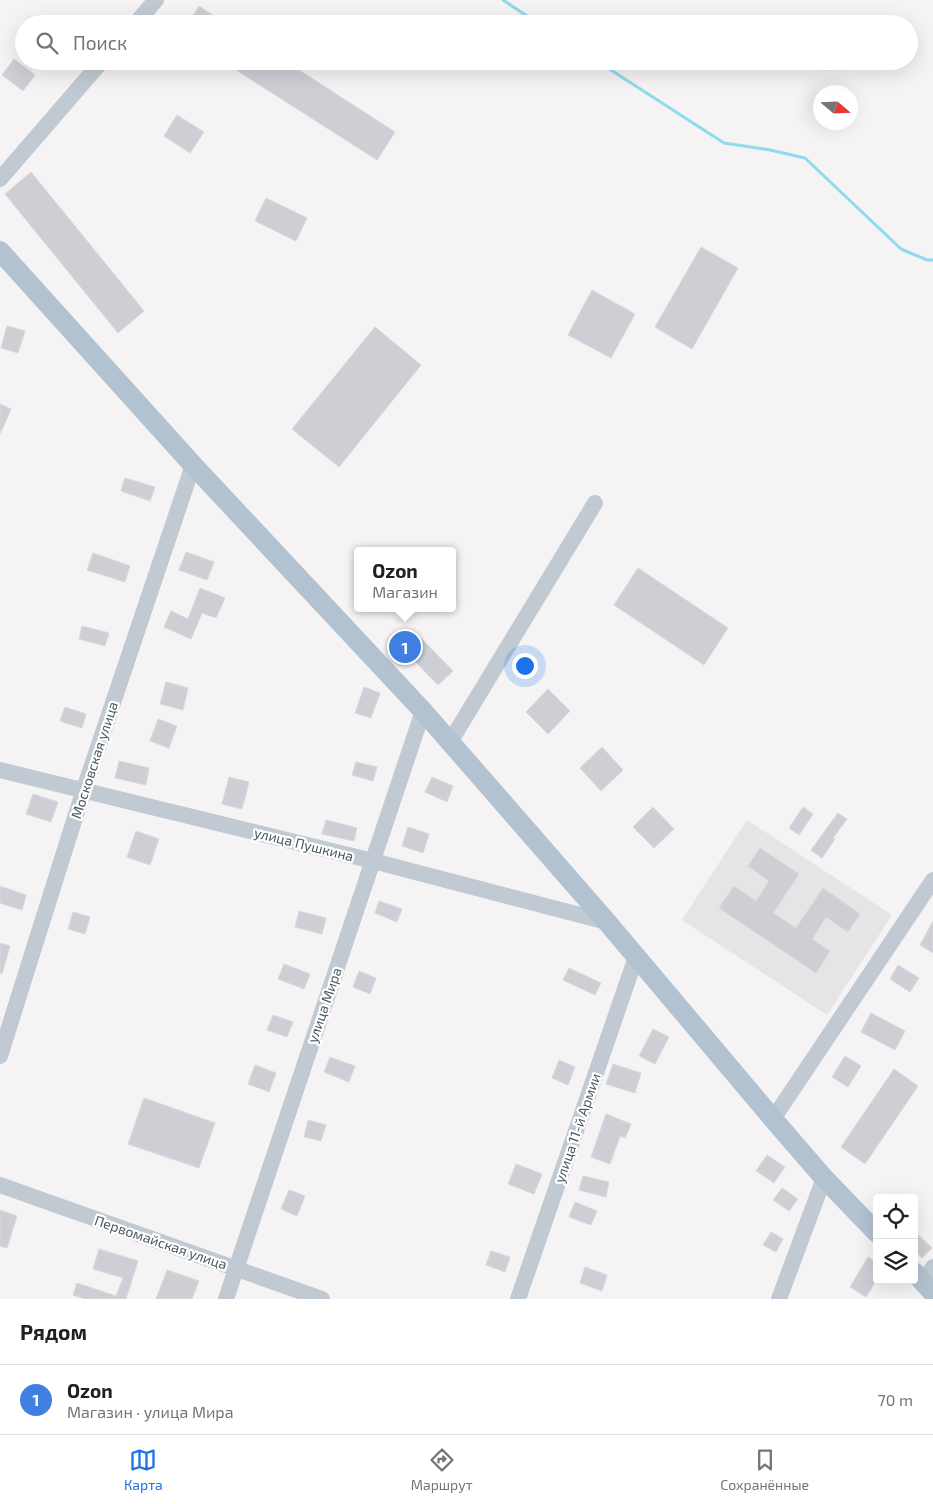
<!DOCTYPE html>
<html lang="ru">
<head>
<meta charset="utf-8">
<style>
  body { margin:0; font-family:"Exo 2",sans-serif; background:#f2f2f2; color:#202124 }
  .controls { position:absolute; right:15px; bottom:15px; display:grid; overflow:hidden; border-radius:5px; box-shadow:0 5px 20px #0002 }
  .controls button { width:45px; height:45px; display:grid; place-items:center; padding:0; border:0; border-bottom:1px solid #e0e0e0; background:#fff; color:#202124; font:25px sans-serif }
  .compass { position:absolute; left:813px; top:85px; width:45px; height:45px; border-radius:50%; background:#fff; box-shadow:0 5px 20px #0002; rotate:109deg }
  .you { position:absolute; left:524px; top:665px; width:18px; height:18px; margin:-12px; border:4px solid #fff; border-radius:50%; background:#1a73e8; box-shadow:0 0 0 8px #1a73e833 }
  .badge { display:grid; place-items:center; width:32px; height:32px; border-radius:50%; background:#1a73e8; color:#fff; font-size:16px; font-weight:700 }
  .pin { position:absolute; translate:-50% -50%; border:2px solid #fff; box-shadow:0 1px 5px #0006 }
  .popup { position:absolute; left:354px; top:547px; width:102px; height:65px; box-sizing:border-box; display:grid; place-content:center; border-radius:5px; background:#fff; filter:drop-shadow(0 1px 4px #0005); font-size:16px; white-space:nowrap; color:#757577 }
  .popup b { font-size:19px; color:#202124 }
  .popup::after { content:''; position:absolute; left:50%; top:100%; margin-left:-10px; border:10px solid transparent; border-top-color:#fff }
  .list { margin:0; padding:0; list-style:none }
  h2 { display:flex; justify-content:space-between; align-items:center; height:65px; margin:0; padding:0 20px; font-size:21px }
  h2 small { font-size:16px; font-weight:400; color:#757577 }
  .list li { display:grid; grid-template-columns:32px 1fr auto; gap:15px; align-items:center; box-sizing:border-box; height:70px; padding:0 20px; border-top:1px solid #e0e0e0 }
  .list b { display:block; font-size:19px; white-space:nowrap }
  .list p { margin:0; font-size:16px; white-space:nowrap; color:#757577 }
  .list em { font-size:16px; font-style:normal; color:#757577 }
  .icon { flex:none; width:28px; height:28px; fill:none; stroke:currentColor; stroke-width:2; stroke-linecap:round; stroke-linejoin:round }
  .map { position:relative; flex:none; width:933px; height:1299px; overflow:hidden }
  .search { position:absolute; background:#fff; box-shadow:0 5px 20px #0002; left:15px; right:15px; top:15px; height:55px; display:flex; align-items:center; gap:12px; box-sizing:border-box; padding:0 18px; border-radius:28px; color:#757577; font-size:19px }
  .sheet { height:135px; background:#fff }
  nav { display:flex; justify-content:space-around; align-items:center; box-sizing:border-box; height:70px; border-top:1px solid #e0e0e0; background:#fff; font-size:14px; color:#757577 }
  nav a { display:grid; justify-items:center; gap:2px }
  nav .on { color:#1a73e8 }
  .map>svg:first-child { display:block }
  .education { fill:#e6e4e5 }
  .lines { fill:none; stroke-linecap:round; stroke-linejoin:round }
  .stream { stroke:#90daee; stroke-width:3 }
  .building { fill:#cdcfd5; stroke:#d7d9de }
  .minor { stroke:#c1cad2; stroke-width:16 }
  .major { stroke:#b3c2d1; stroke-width:20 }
  .labels { text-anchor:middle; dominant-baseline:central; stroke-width:4.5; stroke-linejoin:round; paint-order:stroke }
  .street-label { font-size:14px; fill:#4a5661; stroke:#fff }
</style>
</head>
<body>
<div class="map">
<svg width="933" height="1299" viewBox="0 0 933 1299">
  <rect width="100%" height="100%" fill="#f5f3f3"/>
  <!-- education -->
  <path class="education" d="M747 820 892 915 827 1015 682 920Z"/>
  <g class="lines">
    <!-- stream -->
    <g class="stream">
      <path d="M503 0 539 24"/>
      <path d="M597 61 724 143 770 150 805 158 901 249 927 260H933"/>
    </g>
  </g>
  <!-- building -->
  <g class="building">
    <path d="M199 6 226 24H188Z"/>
    <path d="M14 59 35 75 23 91 2 75Z"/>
    <path d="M222 61H285L395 132 377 160Z"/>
    <path d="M177 115 204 132 190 153 164 136Z"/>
    <path d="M31 172 144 311 118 333 5 194Z"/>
    <path d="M266 198 307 218 296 241 255 221Z"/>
    <path d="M701 247 738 268 692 349 655 327Z"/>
    <path d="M592 290 635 314 611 358 568 335Z"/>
    <path d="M7 326 25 331 18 353 1 348Z"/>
    <path d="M375 327 421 365 339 467 292 429Z"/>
    <path d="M0 404 11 409 0 434Z"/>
    <path d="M125 478 155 487 150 501 121 491Z"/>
    <path d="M186 552 214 562 207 580 179 570Z"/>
    <path d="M93 553 130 566 125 582 87 570Z"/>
    <path d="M638 568 728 628 704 665 614 605Z"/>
    <path d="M200 588 225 598 216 618 202 613 191 639 164 627 171 611 188 619Z"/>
    <path d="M82 626 109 633 105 646 79 639Z"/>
    <path d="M415 632 453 671 438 685 400 646Z"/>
    <path d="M166 682 188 688 183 710 160 704Z"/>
    <path d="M364 687 380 693 371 718 355 713Z"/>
    <path d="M548 689 570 711 548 734 526 712Z"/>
    <path d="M65 707 86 714 82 728 60 721Z"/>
    <path d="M158 719 177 726 169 748 150 741Z"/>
    <path d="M602 747 623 770 601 791 580 768Z"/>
    <path d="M119 761 149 768 146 785 115 778Z"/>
    <path d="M356 762 377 767 373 781 352 775Z"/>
    <path d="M229 777 249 782 242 809 222 804Z"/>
    <path d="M432 777 453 786 447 802 425 792Z"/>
    <path d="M33 794 58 802 51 822 26 814Z"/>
    <path d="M653 807 674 829 654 848 633 827Z"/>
    <path d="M803 807 813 814 799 835 789 828Z"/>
    <path d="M838 813 847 819 833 838 835 839 822 858 811 850Z"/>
    <path d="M326 820 357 828 354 841 322 834Z"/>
    <path d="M408 827 429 834 423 853 402 846Z"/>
    <path d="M136 831 159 839 150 865 127 857Z"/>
    <path d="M760 848 799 874 773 913 796 928 823 888 860 914 848 932 826 917 812 939 830 951 816 973 719 908 734 886 756 901 769 881 748 866Z"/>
    <path d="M0 886 26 895 22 910 0 903Z"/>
    <path d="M379 901 402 909 397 922 375 913Z"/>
    <path d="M299 911 326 918 322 934 295 927Z"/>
    <path d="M73 912 90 917 85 934 68 929Z"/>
    <path d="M933 921V953L920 945Z"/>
    <path d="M0 943 10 946 2 974 0 973Z"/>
    <path d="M284 964 310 974 304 989 278 979Z"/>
    <path d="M898 965 919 978 910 992 890 979Z"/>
    <path d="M569 968 601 983 595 995 563 980Z"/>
    <path d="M359 971 376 978 370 994 353 987Z"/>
    <path d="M871 1013 905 1031 895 1050 861 1032Z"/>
    <path d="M273 1015 293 1022 287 1037 267 1030Z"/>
    <path d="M653 1029 669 1037 655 1064 639 1056Z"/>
    <path d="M845 1056 861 1066 848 1087 832 1077Z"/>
    <path d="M330 1057 355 1066 349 1082 324 1072Z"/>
    <path d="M559 1060 575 1067 568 1085 552 1078Z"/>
    <path d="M613 1064 641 1073 635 1093 606 1084Z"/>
    <path d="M255 1065 276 1073 269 1092 248 1084Z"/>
    <path d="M894 1069 918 1086 865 1164 841 1147Z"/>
    <path d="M144 1098 215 1123 199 1168 128 1144Z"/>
    <path d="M606 1114 631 1124 625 1138 620 1136 610 1164 591 1157Z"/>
    <path d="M308 1120 326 1125 321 1141 304 1137Z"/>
    <path d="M767 1155 785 1167 774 1183 756 1171Z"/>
    <path d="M516 1164 542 1174 534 1194 508 1184Z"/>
    <path d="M583 1176 609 1182 606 1197 579 1190Z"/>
    <path d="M782 1188 798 1199 789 1211 773 1200Z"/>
    <path d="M289 1190 305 1196 297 1216 281 1209Z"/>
    <path d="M575 1202 597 1211 591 1225 569 1217Z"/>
    <path d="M0 1210 17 1216 7 1248 0 1246Z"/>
    <path d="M914 1231 932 1248 922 1258 914 1250Z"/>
    <path d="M771 1232 783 1239 776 1252 763 1245Z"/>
    <path d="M99 1249 138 1261 126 1299H85L73 1295 77 1283 116 1296 123 1278 93 1269Z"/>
    <path d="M491 1251 510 1257 505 1272 486 1265Z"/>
    <path d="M868 1257 877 1262V1279L866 1297 850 1287Z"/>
    <path d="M585 1267 607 1275 602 1291 580 1283Z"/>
    <path d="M167 1270 199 1281 192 1299H156Z"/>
  </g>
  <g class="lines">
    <!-- minor -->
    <g class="minor">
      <path d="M135 24 156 0"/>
      <path d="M0 179 102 61"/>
      <path d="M450 742 595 503"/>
      <path d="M0 770 373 861 607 922"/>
      <path d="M0 1056 84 789 193 465"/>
      <path d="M773 1119 933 880"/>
      <path d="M0 1185 322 1299"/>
      <path d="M924 1282 933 1267"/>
      <path d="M226 1299 423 711"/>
      <path d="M518 1299 636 957"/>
      <path d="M779 1299 824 1178"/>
    </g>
    <!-- major -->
    <g class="major">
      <path d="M0 251 193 465 423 711 607 922 773 1119 824 1178 877 1233"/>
      <path d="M914 1272 933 1293"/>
    </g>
  </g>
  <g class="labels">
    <!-- street labels -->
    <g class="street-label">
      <text transform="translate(94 760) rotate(-72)">Московская улица</text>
      <text transform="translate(304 844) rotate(14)">улица Пушкина</text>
      <text transform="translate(324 1005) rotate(-71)">улица Мира</text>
      <text transform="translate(577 1128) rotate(-71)">улица 11-й Армии</text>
      <text transform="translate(161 1242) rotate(19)">Первомайская улица</text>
    </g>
  </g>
</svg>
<div class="controls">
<button><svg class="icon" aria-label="locate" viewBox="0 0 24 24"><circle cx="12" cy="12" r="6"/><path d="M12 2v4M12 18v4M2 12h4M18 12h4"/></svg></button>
<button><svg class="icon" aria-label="layers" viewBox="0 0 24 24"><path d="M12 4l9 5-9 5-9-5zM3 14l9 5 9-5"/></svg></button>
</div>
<svg class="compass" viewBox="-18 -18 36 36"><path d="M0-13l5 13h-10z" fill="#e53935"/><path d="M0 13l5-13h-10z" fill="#757577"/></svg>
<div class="you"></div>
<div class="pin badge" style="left:405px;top:647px;background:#3f7fe0">1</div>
<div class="popup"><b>Ozon</b>Магазин</div>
<div class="search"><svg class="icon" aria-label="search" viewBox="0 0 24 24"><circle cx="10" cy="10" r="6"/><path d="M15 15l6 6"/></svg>Поиск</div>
</div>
<section class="sheet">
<h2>Рядом<small></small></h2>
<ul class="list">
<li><span class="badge" style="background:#3f7fe0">1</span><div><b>Ozon</b><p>Магазин · улица Мира</p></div><em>70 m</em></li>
</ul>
</section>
<nav>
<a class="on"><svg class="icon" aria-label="map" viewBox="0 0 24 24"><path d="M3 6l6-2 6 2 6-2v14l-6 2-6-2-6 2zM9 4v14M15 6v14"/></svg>Карта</a>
<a><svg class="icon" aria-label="directions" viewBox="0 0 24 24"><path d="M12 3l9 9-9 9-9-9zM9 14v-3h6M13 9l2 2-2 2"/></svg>Маршрут</a>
<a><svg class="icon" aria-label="saved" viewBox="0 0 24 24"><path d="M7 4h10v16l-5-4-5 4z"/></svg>Сохранённые</a>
</nav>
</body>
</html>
